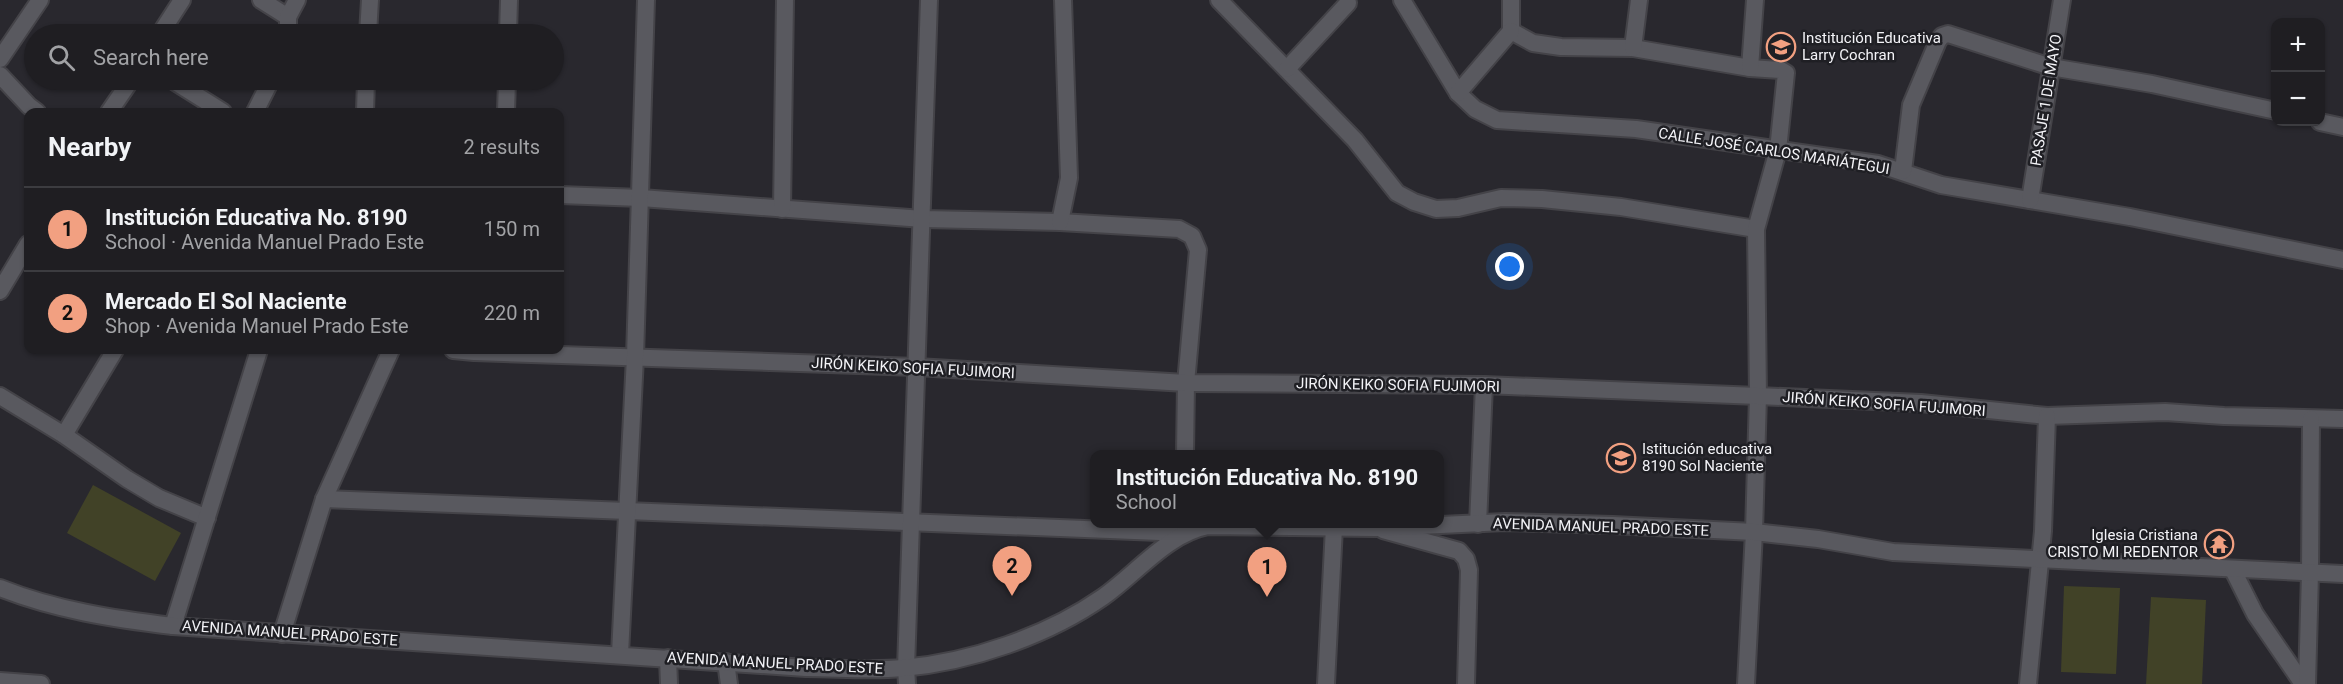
<!DOCTYPE html>
<html lang="en">
<head>
<meta charset="utf-8">
<style>
  body { margin:0; font-family:Roboto,sans-serif; background:#2c2b2f; color:#f1f3f6 }
  .controls { position:absolute; right:18px; top:18px; display:grid; overflow:hidden; border-radius:12px; box-shadow:0 2px 4px #0004 }
  .controls button { width:54px; height:54px; display:grid; place-items:center; padding:0; border:0; border-bottom:2px solid #3c3c40; background:#1f1e22; color:#f1f3f6; font:30px sans-serif }
  .you { position:absolute; left:1510px; top:267px; width:21px; height:21px; margin:-15px; border:4px solid #fff; border-radius:50%; background:#1a73e8; box-shadow:0 0 0 9px #1a73e833 }
  .badge { display:grid; place-items:center; width:39px; height:39px; border-radius:50%; background:#f2a081; color:#111; font-size:20px; font-weight:700 }
  .pin { position:absolute; translate:-50% -50px; filter:drop-shadow(0 2px 3px #0008) }
  .pin::after { content:''; position:absolute; top:32px; width:21px; height:18px; background:inherit; clip-path:polygon(0 0,100% 0,50% 100%) }
  .popup { position:absolute; left:1090px; top:450px; width:354px; height:78px; box-sizing:border-box; display:grid; place-content:center; border-radius:12px; background:#1f1e22; filter:drop-shadow(0 2px 4px #0005); font-size:20px; white-space:nowrap; color:#a1a2a5 }
  .popup b { font-size:22px; color:#f1f3f6 }
  .popup::after { content:''; position:absolute; left:50%; top:100%; margin-left:-12px; border:12px solid transparent; border-top-color:#1f1e22 }
  .list { margin:0; padding:0; list-style:none }
  h2 { display:flex; justify-content:space-between; align-items:center; height:78px; margin:0; padding:0 24px; font-size:26px }
  h2 small { font-size:20px; font-weight:400; color:#a1a2a5 }
  .list li { display:grid; grid-template-columns:39px 1fr auto; gap:18px; align-items:center; box-sizing:border-box; height:84px; padding:0 24px; border-top:2px solid #3c3c40 }
  .list b { display:block; font-size:22px; white-space:nowrap }
  .list p { margin:0; font-size:20px; white-space:nowrap; color:#a1a2a5 }
  .list em { font-size:20px; font-style:normal; color:#a1a2a5 }
  .icon { flex:none; width:33px; height:33px; fill:none; stroke:currentColor; stroke-width:2; stroke-linecap:round; stroke-linejoin:round }
  .map { position:relative; flex:none; width:2343px; height:684px; overflow:hidden }
  .search { position:absolute; background:#1f1e22; box-shadow:0 2px 4px #0004; left:24px; top:24px; width:540px; height:66px; display:flex; align-items:center; gap:15px; box-sizing:border-box; padding:0 21px; border-radius:33px; color:#a1a2a5; font-size:22px }
  .panel { position:absolute; background:#1f1e22; box-shadow:0 2px 4px #0004; left:24px; top:108px; width:540px; height:246px; border-radius:12px }
  .map>svg:first-child { display:block }
  .green { fill:#414227 }
  .lines { fill:none; stroke-linecap:round; stroke-linejoin:round }
  .minor-casing { stroke:#444348; stroke-width:20 }
  .tertiary-casing { stroke:#444348; stroke-width:20 }
  .minor { stroke:#59595f; stroke-width:16 }
  .tertiary { stroke:#59595f; stroke-width:16 }
  .labels { text-anchor:middle; dominant-baseline:central; stroke-width:5; stroke-linejoin:round; paint-order:stroke }
  .poi-label { font-size:15px; fill:#f3f3f7; stroke:#1f1f24; text-anchor:start }
  .street-label { font-size:15px; fill:#f3f3f7; stroke:#1f1f24 }
</style>
</head>
<body>
<div class="map">
<svg width="2343" height="684" viewBox="0 0 2343 684">
  <rect width="100%" height="100%" fill="#29282e"/>
  <!-- green -->
  <g class="green">
    <path d="M93 485 181 533 155 581 67 533Z"/>
    <path d="M2064 586 2120 588 2116 674 2061 672Z"/>
    <path d="M2151 597 2206 600 2202 684H2146Z"/>
  </g>
  <g class="lines">
    <!-- minor casing -->
    <g class="minor-casing">
      <g id="minor">
        <path d="M261 0 288 17"/>
        <path d="M1219 0 1355 140 1397 193 1414 202 1436 209 1458 208 1501 198 1542 199 1621 207 1756 229"/>
        <path d="M1402 0 1458 93 1475 109 1497 120 1636 129 1878 164 1941 185 2130 217 2343 260"/>
        <path d="M1511 0V31L1533 43 1561 47 1633 48 1750 68 1781 70 1786 73 1778 150 1756 229 1758 396 1754 532 1746 684"/>
        <path d="M160 34 182 0"/>
        <path d="M288 34V17L297 0"/>
        <path d="M368 34 370 0"/>
        <path d="M508 34 509 0"/>
        <path d="M1633 48 1639 0"/>
        <path d="M0 59 40 0"/>
        <path d="M1750 68 1755 0"/>
        <path d="M1287 69 1348 3"/>
        <path d="M0 75 29 106 37 112"/>
        <path d="M172 80 223 112"/>
        <path d="M1458 93 1511 31"/>
        <path d="M109 112 131 80"/>
        <path d="M255 112 271 80"/>
        <path d="M365 112 366 80"/>
        <path d="M506 112 507 80"/>
        <path d="M2320 122 2343 127"/>
        <path d="M1903 171 1911 105 1938 41 1942 36 1948 34 2051 67 2152 84 2276 111"/>
        <path d="M560 195 641 198 923 219 1060 222 1179 229 1192 236 1198 250 1186 383 1185 454"/>
        <path d="M2030 200 2062 0"/>
        <path d="M782 209 785 0"/>
        <path d="M1060 222 1069 178 1063 0"/>
        <path d="M0 291 28 244"/>
        <path d="M453 350 474 352 917 367 1186 383 1484 385 1758 396 1921 403 2047 416 2165 412 2224 416 2343 419"/>
        <path d="M0 396 64 435 127 479 159 498 207 518"/>
        <path d="M64 435 115 350"/>
        <path d="M324 499 1184 533 1185 524"/>
        <path d="M1478 524 1484 385"/>
        <path d="M1383 530 1459 551 1466 559 1469 570 1466 684"/>
        <path d="M2233 570 2255 614 2303 684"/>
        <path d="M173 626 259 350"/>
        <path d="M282 634 324 499 391 350"/>
        <path d="M620 654 635 357 646 0"/>
        <path d="M668 658 669 684"/>
        <path d="M726 662 729 684"/>
        <path d="M0 681 41 684"/>
        <path d="M907 684 906 668 929 0"/>
        <path d="M1326 684 1334 527"/>
        <path d="M2028 684 2043 531 2047 416"/>
        <path d="M2307 684 2310 573 2311 419"/>
      </g>
    </g>
    <!-- tertiary casing -->
    <g class="tertiary-casing">
      <path id="tertiary" d="M0 588C55 610 114 619 173 626L806 668C838 668 871 671 903 668 971 662 1047 636 1103 597 1137 573 1167 534 1208 526L1376 528 1505 522 1613 525 1754 532 1818 539 1893 552 2343 574"/>
    </g>
    <!-- minor -->
    <use href="#minor" class="minor"/>
    <!-- tertiary -->
    <use href="#tertiary" class="tertiary"/>
  </g>
  <!-- icons -->
  <defs>
    <g id="school-ring" transform="scale(1.5)"><circle r="9.5" fill="#1f1f24" stroke="#f2a081" stroke-width="1.5"/><path d="M0-5L7-2L0 1L-7-2ZM-4 1L0 2.5L4 1V4Q0 6-4 4Z" fill="#f2a081"/></g>
    <g id="temple-ring" transform="scale(1.5)"><circle r="9.5" fill="#1f1f24" stroke="#f2a081" stroke-width="1.5"/><path d="M0-6L5-2H3V0L6.5 2.5H4V6H1.5V3h-3V6H-4V2.5H-6.5L-3 0V-2H-5Z" fill="#f2a081"/></g>
  </defs>
  <g fill-rule="evenodd">
    <use href="#school-ring" x="1781" y="47"/>
    <use href="#school-ring" x="1621" y="458"/>
    <use href="#temple-ring" x="2219" y="544"/>
  </g>
  <g class="labels">
    <!-- poi labels -->
    <g class="poi-label">
      <text x="1802" y="38">Institución Educativa<tspan x="1802" dy="17">Larry Cochran</tspan></text>
      <text x="1642" y="449">Istitución educativa<tspan x="1642" dy="17">8190 Sol Naciente</tspan></text>
      <text x="2198" y="535" text-anchor="end">Iglesia Cristiana<tspan x="2198" dy="17">CRISTO MI REDENTOR</tspan></text>
    </g>
    <!-- street labels -->
    <g class="street-label">
      <text transform="translate(2046 100) rotate(-81)">PASAJE 1 DE MAYO</text>
      <text transform="translate(1774 151) rotate(9)">CALLE JOSÉ CARLOS MARIÁTEGUI</text>
      <text transform="translate(913 368) rotate(3)">JIRÓN KEIKO SOFIA FUJIMORI</text>
      <text transform="translate(1398 385) rotate(1)">JIRÓN KEIKO SOFIA FUJIMORI</text>
      <text transform="translate(1884 404) rotate(4)">JIRÓN KEIKO SOFIA FUJIMORI</text>
      <text transform="translate(1601 527) rotate(2)">AVENIDA MANUEL PRADO ESTE</text>
      <text transform="translate(290 633) rotate(4)">AVENIDA MANUEL PRADO ESTE</text>
      <text transform="translate(775 663) rotate(3)">AVENIDA MANUEL PRADO ESTE</text>
    </g>
  </g>
</svg>
<div class="controls">
<button>+</button>
<button>−</button>
</div>
<div class="you"></div>
<div class="pin badge" style="left:1267px;top:597px">1</div>
<div class="popup"><b>Institución Educativa No. 8190</b>School</div>
<div class="pin badge" style="left:1012px;top:596px">2</div>
<div class="search"><svg class="icon" aria-label="search" viewBox="0 0 24 24"><circle cx="10" cy="10" r="6"/><path d="M15 15l6 6"/></svg>Search here</div>
<section class="panel">
<h2>Nearby<small>2 results</small></h2>
<ul class="list">
<li><span class="badge">1</span><div><b>Institución Educativa No. 8190</b><p>School · Avenida Manuel Prado Este</p></div><em>150 m</em></li>
<li><span class="badge">2</span><div><b>Mercado El Sol Naciente</b><p>Shop · Avenida Manuel Prado Este</p></div><em>220 m</em></li>
</ul>
</section>
</div>
</body>
</html>
